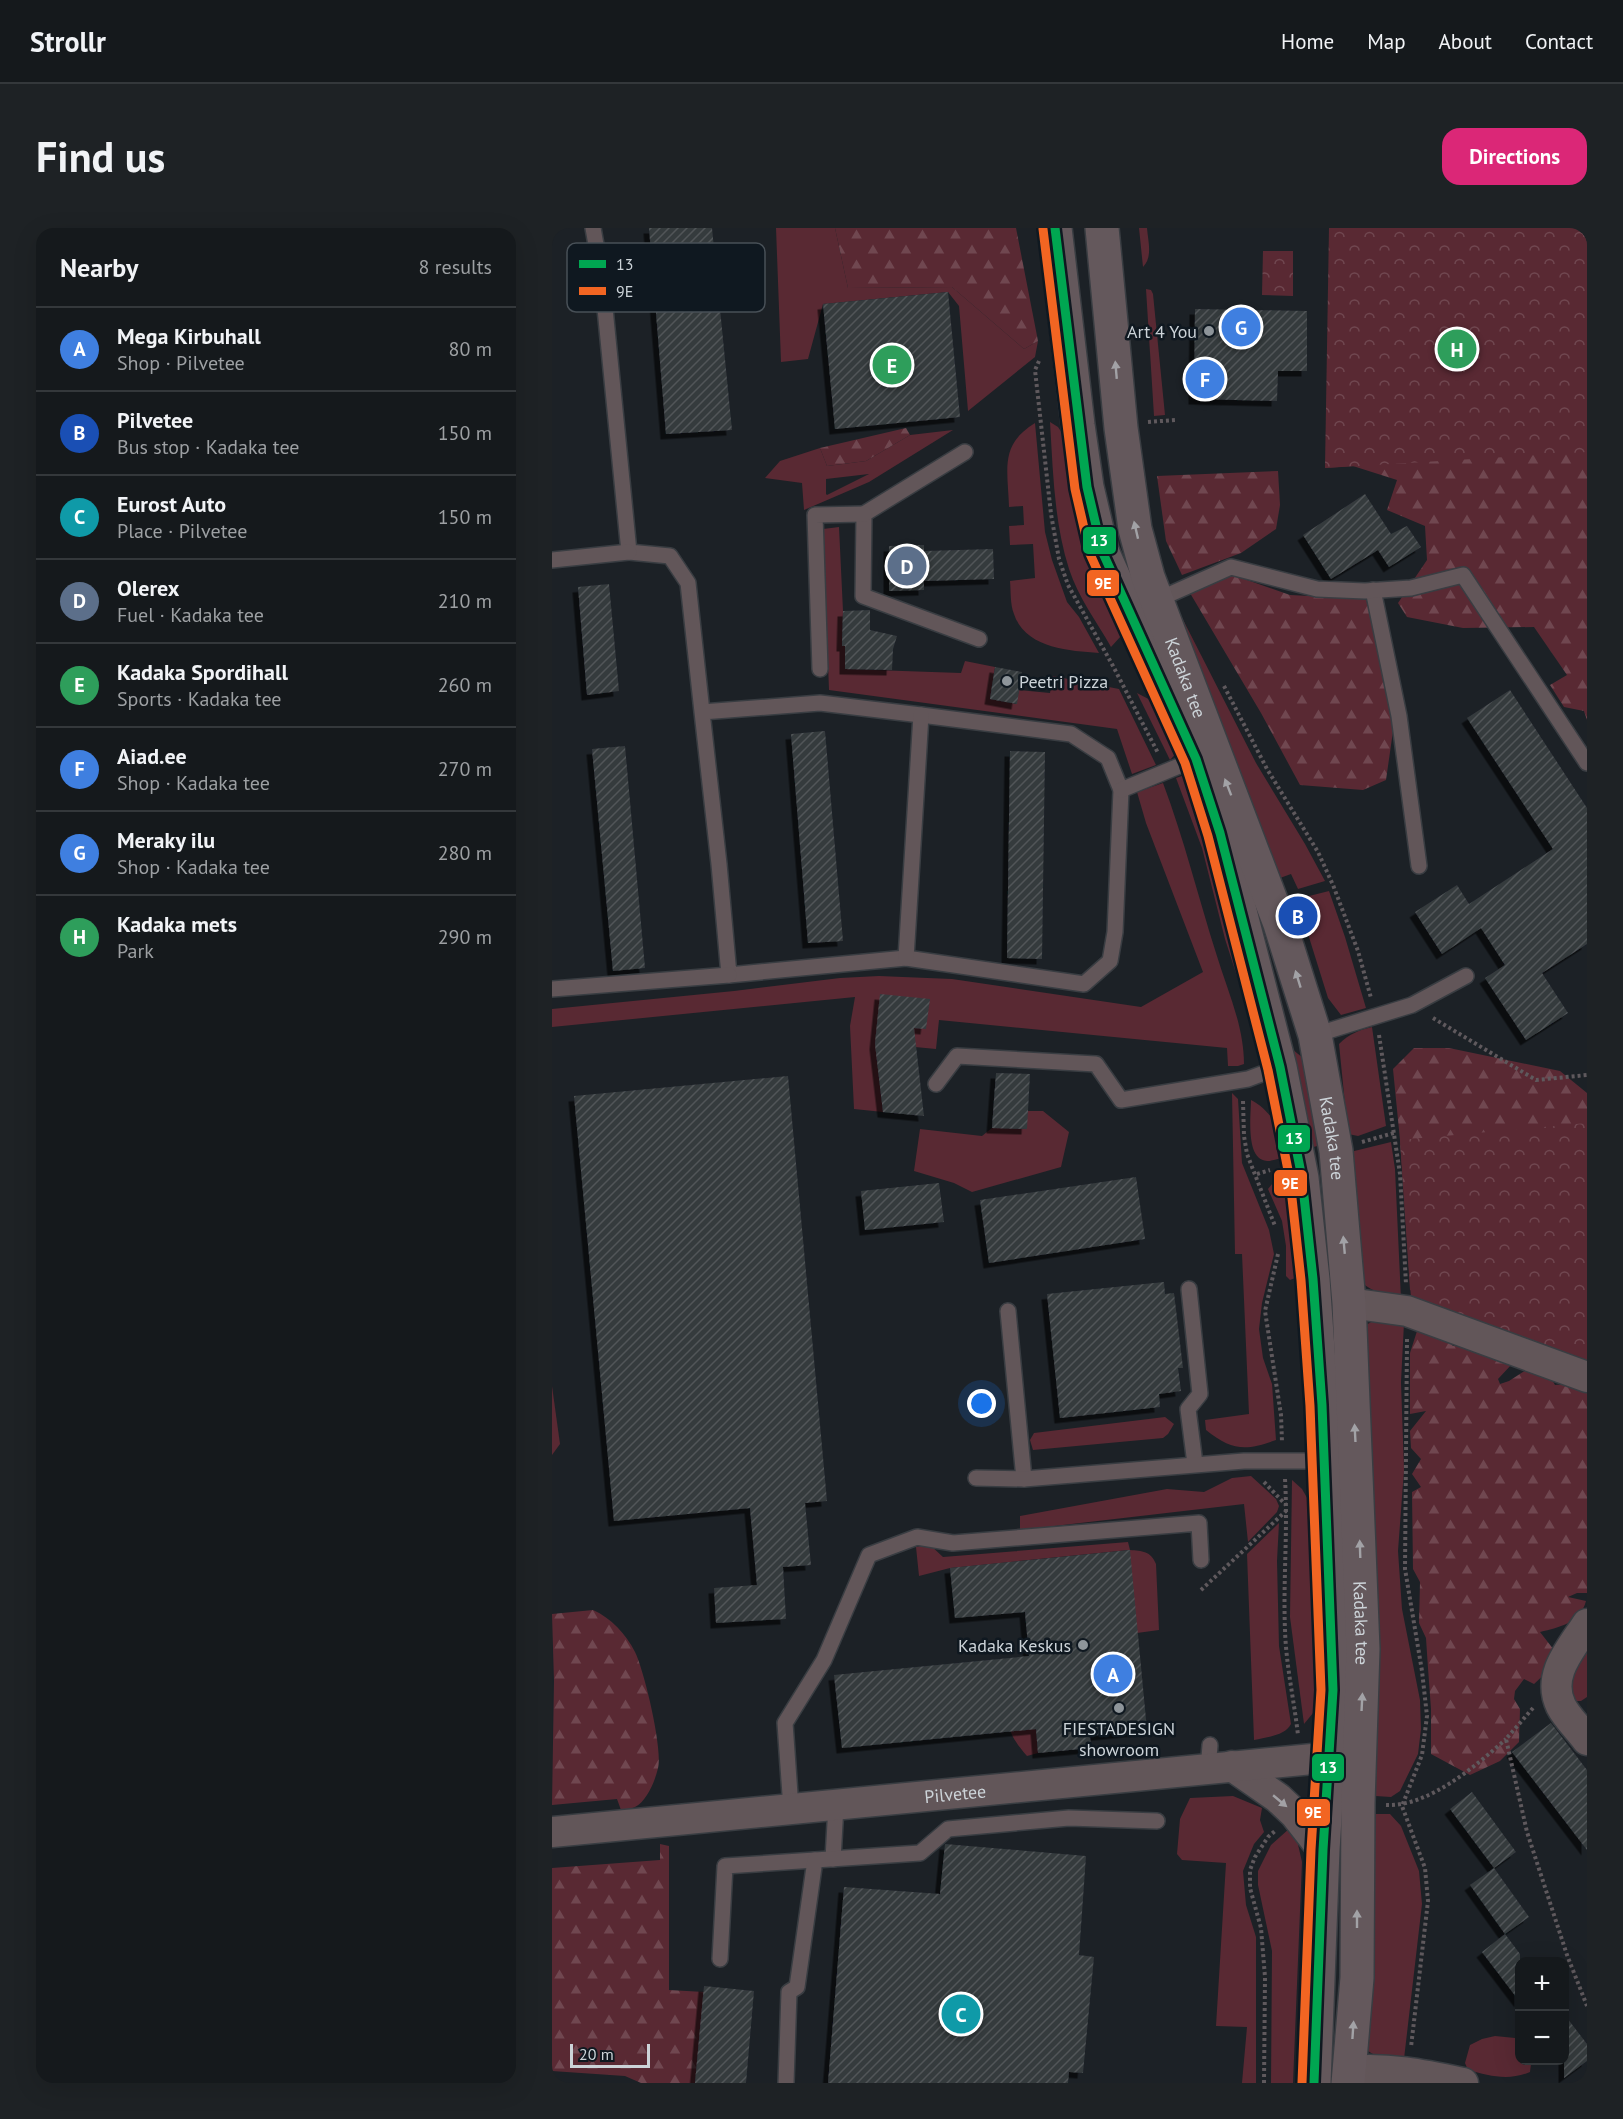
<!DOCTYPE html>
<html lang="en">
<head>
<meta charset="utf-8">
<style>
  body { margin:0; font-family:"PT Sans",sans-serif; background:#1e2225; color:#f1f3f6 }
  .controls { position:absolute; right:18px; bottom:18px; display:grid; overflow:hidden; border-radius:12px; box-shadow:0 6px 24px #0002 }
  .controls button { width:54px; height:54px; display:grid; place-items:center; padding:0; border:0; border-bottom:2px solid #34383b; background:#15191c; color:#f1f3f6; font:30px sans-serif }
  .scale { position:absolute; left:18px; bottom:15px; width:80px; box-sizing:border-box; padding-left:6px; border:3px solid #ccd3d8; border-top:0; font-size:16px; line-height:21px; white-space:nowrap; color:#ccd3d8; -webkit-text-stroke:4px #0f1820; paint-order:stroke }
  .you { position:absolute; left:430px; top:1176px; width:21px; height:21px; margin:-15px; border:4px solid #fff; border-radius:50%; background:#1a73e8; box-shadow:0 0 0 9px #1a73e833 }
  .badge { display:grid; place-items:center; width:39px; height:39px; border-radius:50%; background:#db2777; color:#fff; font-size:20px; font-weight:700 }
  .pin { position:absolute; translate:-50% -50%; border:3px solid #fff; box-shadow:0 2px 6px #0006 }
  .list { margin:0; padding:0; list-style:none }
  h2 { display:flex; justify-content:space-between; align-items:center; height:78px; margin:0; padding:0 24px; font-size:26px }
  h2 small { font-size:20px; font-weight:400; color:#9da0a3 }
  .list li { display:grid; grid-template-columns:39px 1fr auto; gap:18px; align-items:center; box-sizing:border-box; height:84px; padding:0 24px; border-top:2px solid #34383b }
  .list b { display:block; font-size:22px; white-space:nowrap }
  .list p { margin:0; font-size:20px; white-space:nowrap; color:#9da0a3 }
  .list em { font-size:20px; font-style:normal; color:#9da0a3 }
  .map { position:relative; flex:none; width:1035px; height:1855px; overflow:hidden; border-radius:18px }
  header { display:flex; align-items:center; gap:36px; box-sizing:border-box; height:84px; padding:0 30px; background:#15191c; border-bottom:2px solid #34383b }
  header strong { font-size:28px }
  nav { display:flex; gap:33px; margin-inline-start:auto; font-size:21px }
  .intro { display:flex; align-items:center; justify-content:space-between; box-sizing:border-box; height:144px; padding:0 36px }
  h1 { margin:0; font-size:42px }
  .button { padding:15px 27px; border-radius:18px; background:#db2777; color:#fff; font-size:21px; font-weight:700 }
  main { display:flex; gap:36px; padding:0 36px }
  aside { flex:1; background:#15191c; border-radius:18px; box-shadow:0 6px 24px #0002 }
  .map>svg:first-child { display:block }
  .grass { fill:#592933; fill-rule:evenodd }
  .forest { fill:url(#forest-firs) }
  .park { fill:url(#park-crowns) }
  .building { fill:url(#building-hatch); filter:url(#shadow) }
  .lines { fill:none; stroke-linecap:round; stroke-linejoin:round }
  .lane-casing { stroke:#393d42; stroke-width:18 }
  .street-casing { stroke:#393d42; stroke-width:33 }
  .secondary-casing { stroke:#393d42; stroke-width:36 }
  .path { stroke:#5f595d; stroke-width:4; stroke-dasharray:3 3; stroke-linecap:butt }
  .lane { stroke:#625659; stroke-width:15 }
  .street { stroke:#625659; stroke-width:30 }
  .secondary { stroke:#64585c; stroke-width:33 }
  .bus-1-casing { stroke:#0f1820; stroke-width:14 }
  .bus-2-casing { stroke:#0f1820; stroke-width:14 }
  .bus-1 { stroke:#00a651; stroke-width:9 }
  .bus-2 { stroke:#f26522; stroke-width:9 }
  .oneway { fill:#a2a2a6 }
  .oneway2 { fill:#a2a1a5 }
  .poi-dot { fill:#8e959a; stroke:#0f1820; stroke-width:2 }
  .labels { text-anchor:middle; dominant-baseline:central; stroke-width:5; stroke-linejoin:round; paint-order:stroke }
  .poi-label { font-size:18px; fill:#ccd3d8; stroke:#0f1820; text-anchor:end }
  .street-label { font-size:18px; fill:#ccd3d8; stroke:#0f1820 }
  .key { fill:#0f1820; stroke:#485057; stroke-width:1.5 }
  .key-label { font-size:16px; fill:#ccd3d8 }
  .line-badge { stroke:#0f1820; stroke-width:2 }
  .badge-label { font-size:16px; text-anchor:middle; font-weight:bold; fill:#fff }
</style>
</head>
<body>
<header>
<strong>Strollr</strong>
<nav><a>Home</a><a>Map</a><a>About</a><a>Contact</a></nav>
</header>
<div class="intro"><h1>Find us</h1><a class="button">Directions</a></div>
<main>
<aside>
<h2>Nearby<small>8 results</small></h2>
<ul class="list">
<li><span class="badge" style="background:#3f7fe0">A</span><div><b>Mega Kirbuhall</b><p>Shop · Pilvetee</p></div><em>80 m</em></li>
<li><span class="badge" style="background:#1a4fb4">B</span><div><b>Pilvetee</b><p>Bus stop · Kadaka tee</p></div><em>150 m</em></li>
<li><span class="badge" style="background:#0f9aa8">C</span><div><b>Eurost Auto</b><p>Place · Pilvetee</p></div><em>150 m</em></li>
<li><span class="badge" style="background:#5c6f8a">D</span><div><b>Olerex</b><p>Fuel · Kadaka tee</p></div><em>210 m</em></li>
<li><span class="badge" style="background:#2e9e5b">E</span><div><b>Kadaka Spordihall</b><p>Sports · Kadaka tee</p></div><em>260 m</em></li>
<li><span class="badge" style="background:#3f7fe0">F</span><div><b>Aiad.ee</b><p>Shop · Kadaka tee</p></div><em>270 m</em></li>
<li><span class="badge" style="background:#3f7fe0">G</span><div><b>Meraky ilu</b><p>Shop · Kadaka tee</p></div><em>280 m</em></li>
<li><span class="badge" style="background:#2e9e5b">H</span><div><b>Kadaka mets</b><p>Park</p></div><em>290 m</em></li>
</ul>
</aside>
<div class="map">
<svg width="1035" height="1855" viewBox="0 0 1035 1855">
  <defs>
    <pattern id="forest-firs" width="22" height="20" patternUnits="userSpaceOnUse" patternTransform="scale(1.5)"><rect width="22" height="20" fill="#592933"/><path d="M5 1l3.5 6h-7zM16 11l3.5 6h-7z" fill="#704750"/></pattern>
    <pattern id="park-crowns" width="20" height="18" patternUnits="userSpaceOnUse" patternTransform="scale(1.5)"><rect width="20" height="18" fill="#592933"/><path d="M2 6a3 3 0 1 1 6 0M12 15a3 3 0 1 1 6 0" fill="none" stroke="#704750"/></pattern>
    <pattern id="building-hatch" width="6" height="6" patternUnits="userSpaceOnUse" patternTransform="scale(1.5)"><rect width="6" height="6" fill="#353a3e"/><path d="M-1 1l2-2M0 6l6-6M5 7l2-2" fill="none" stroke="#515659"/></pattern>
    <filter id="shadow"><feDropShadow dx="-5.5" dy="5.5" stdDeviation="0" flood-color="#0009"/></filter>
  </defs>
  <rect width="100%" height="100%" fill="#1c2126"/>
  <!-- grass -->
  <g class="grass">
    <path d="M224 0H283L296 60 400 59 472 121 486 113 483 129 416 183 407 78 396 64 271 76 256 131 229 134Z"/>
    <path d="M587 0H595C596 13 601 29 591 39Z"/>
    <path d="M594 61 599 62 601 66 613 187 602 188Z"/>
    <path d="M498 194 506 199 510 205 521 263 571 395 569 408 559 419C545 394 526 369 517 341 502 294 501 243 498 194Z"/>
    <path d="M483 195 493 304 500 332 515 374 527 389 547 425C516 423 473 420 462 386 458 376 459 364 458 353L483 350 481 316 458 317 457 298 472 297 471 278 457 279C456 242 447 217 483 195Z"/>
    <path d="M401 202 317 254 252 282 250 255 213 250 228 233 268 220 275 238 314 233 358 207ZM317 246 275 267 274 266V251Z"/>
    <path d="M287 299 291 383 290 418H293V441L409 445 413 433 443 439 438 471 464 476 467 462 498 465 501 448 567 461 604 537 580 546 565 501 277 462 271 301Z"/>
    <path d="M622 374 704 535 753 616 773 653 746 661 739 646 728 650Z"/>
    <path d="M585 465 604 475 627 522 618 532Z"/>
    <path d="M630 548 638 551 642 555 706 782 712 811 706 825 703 794 691 767 673 711 650 620 624 550Z"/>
    <path d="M611 555C632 611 646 668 664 725 675 762 692 797 692 836L686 838H676L675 820 387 792 384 821 363 819 364 836 325 832 331 884 302 881 298 798 303 769 0 799V781L182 763 288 750 327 748 400 751 589 779 651 744 594 595 585 564Z"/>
    <path d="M777 663 793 709 814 780 789 787 776 770 756 706 759 701 751 672 753 669Z"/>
    <path d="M820 799 834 898 806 908 796 906 787 816C797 806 807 802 820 799Z"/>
    <path d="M740 821 751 830 772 916 755 921Z"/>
    <path d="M680 865 686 871 690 935 717 1002 722 1026 710 1075 707 1101 711 1130 720 1156 724 1212C694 1223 680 1223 654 1202L653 1192 697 1186 690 1026H683Z"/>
    <path d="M699 872C721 883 730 907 739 927 731 929 722 933 715 933 693 932 699 887 699 872Z"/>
    <path d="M475 883H491L517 904 509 939 420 964 402 955 362 943 368 901 430 908 440 900 474 901Z"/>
    <path d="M839 914 843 941 849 1071C835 1066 817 1064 808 1052L790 926Z"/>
    <path d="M742 941 743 1050 738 1052 734 1048V1018L730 993 716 961 728 946Z"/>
    <path d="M821 1093 852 1095 849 1154 852 1242 846 1323 850 1381 868 1472 869 1501 866 1526 848 1563 839 1569 823 1568V1372L814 1097Z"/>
    <path d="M0 1158 8 1216 0 1227Z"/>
    <path d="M613 1189 622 1196 616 1206 611 1210 481 1222 478 1212 482 1205Z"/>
    <path d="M699 1248 724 1271 727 1278 725 1284 696 1314 692 1276 468 1302V1288L615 1261 652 1264 680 1250Z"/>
    <path d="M740 1252 750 1261 758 1275 766 1479 752 1496 738 1389Z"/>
    <path d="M727 1295 725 1333 727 1418 739 1496C733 1508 714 1509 702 1512L695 1326Z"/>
    <path d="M576 1314 578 1322C590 1323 599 1323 604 1336L607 1402 585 1405 577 1322 398 1340 367 1348 364 1319 377 1316 391 1329Z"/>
    <path d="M1035 1404V1469L1029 1473H1021L1012 1444Z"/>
    <path d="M483 1490 486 1525 475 1528C465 1516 458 1508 456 1492Z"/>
    <path d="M681 1568 710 1580 708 1592 712 1604 702 1616 691 1643 694 1677 704 1709V1855H690L695 1799 664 1798 674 1635 630 1632 625 1626 628 1591 638 1570Z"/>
    <path d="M822 1586H838L849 1598 867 1643 870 1676 852 1831C839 1829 821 1830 813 1820Z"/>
    <path d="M738 1600 745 1612 750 1634 741 1855H719L720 1723 706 1657V1643L719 1617Z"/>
    <path d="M943 1808 963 1810 967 1816 968 1832 977 1833 979 1836 978 1844C957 1853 937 1848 916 1842L913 1835 918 1817 930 1811Z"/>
  </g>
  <!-- forest -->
  <g class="forest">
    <path d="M283 0H464L486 113 472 121 400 59 296 60Z"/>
    <path d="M1035 0V492L1032 483 1012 479 998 457 1015 447 982 399 911 400 855 389 846 375 875 332 873 298 835 282 845 252 801 238 773 240Z"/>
    <path d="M354 200 358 207 314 233 275 238 268 220Z"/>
    <path d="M726 243 728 277 724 301 689 325 630 347 614 313 605 248Z"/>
    <path d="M678 346 738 367 814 371 828 423 841 503 834 552 811 562 748 557 709 485 638 365Z"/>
    <path d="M862 820H897L1008 843 1035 865V1134L858 1062 848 912 841 841Z"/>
    <path d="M866 1100 887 1103 901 1118 923 1114 948 1127 959 1137 946 1151 948 1156 957 1153 974 1142 996 1145 1003 1157 1015 1156 1035 1163V1365H1025L1016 1369 1034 1373C1028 1395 1008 1399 988 1404L1002 1422 998 1441 982 1456 972 1451 963 1463 962 1471 968 1481 967 1514 948 1533 918 1547 879 1526V1481L876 1440 874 1410 867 1395 868 1354 861 1341 860 1264 869 1259 860 1246 869 1231 859 1220 858 1203 874 1183 858 1186V1125Z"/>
    <path d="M41 1382C59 1390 74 1406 83 1424 92 1442 111 1521 106 1540 103 1553 95 1573 83 1579 79 1581 73 1581 69 1582L65 1571 0 1577 2 1453 0 1386Z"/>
    <path d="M108 1616 117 1618V1762L152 1764 143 1855H89L73 1848 0 1843V1640L108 1632Z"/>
  </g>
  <!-- park -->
  <g class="park">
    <path d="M777 0H1035V224L773 240Z"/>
    <path d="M711 23H741V68L710 67Z"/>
    <path d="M1035 895V1134L859 1070 848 912Z"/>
  </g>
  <!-- building -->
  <g class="building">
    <path d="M97 0H160L180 202 114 206Z"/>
    <path d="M396 64 408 189 283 201 271 76Z"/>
    <path d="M643 81 755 83V143H726L725 173 642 171Z"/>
    <path d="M813 266 839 306 855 298 869 319 837 339 826 322 779 351 751 307Z"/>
    <path d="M372 317V323L441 321 442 351 372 353V362L337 363V318Z"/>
    <path d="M57 356 67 463 35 467 26 359Z"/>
    <path d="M318 382V402L345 408 341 421 340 442 293 441V418H290L291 383Z"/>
    <path d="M443 439 470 444 465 476 438 471Z"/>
    <path d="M958 462 1035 580V716L990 745 1016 785 974 812 933 750 953 737 929 700 890 726 863 684 905 657 917 676 1001 621 915 490Z"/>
    <path d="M273 503 291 713 256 715 239 506Z"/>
    <path d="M73 518 93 740 61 743 40 521Z"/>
    <path d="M458 523 493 524 490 731 455 730Z"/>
    <path d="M328 766 378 771 374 801 362 800 372 888 331 884 323 816Z"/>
    <path d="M444 845 478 846 475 901 440 900Z"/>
    <path d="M236 848 275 1273 253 1275 259 1337 231 1339 234 1391 164 1395 162 1360 205 1357 198 1280 62 1293 22 868Z"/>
    <path d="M584 949 593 1011 437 1035 428 972Z"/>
    <path d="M387 955 392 994 313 1002 309 963Z"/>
    <path d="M612 1054 613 1066 622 1065 631 1140H626L629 1163 607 1166 608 1179 508 1190 495 1066Z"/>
    <path d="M578 1322 595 1502 538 1508 539 1520 486 1525 484 1501 290 1520 282 1447 477 1428 473 1384 403 1390 398 1340Z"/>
    <path d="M999 1495 1035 1542V1622L960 1524Z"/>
    <path d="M920 1564 964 1624 942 1640 898 1581Z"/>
    <path d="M393 1616 534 1628 527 1727 542 1729 531 1845 517 1844 516 1855H276L292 1659 388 1666Z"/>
    <path d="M942 1640 977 1689 953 1706 918 1657Z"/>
    <path d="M953 1706 968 1726V1774L930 1724Z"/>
    <path d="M152 1758 202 1763 194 1855H143Z"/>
    <path d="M1012 1786 1035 1816V1833L1012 1850Z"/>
  </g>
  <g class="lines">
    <!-- lane casing -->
    <g class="lane-casing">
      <g id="lane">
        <path d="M41 0 50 50 77 324 118 328 136 355 150 484 268 475 369 487 519 506 556 530 569 562 563 704 558 733 532 756 354 730 177 747 167 636 150 484"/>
        <path d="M413 224 312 286 311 368 427 411"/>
        <path d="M0 332 77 324"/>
        <path d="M821 362 847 488 867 638"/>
        <path d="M604 376 605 372 679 339 765 361 813 363 859 360 911 347 1035 535"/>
        <path d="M268 441 263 287 312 286"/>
        <path d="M569 562 644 531"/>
        <path d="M354 730 369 487"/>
        <path d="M0 761 177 747"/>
        <path d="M763 807 860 777 914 748"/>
        <path d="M384 856 405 828 544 836 569 872 696 851 728 839"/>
        <path d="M637 1061 648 1166 636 1181 643 1236"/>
        <path d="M456 1083 472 1251"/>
        <path d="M424 1250 472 1251 692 1233H772"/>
        <path d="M656 1542 658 1517"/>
        <path d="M239 1581 233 1495 272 1432 317 1327 365 1309 401 1315 647 1295 649 1332"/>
        <path d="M281 1631 284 1577"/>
        <path d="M168 1731 173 1638 263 1632"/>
        <path d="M234 1855 237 1764 245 1759 263 1632 368 1625 396 1601 517 1590 605 1593"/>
      </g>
    </g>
    <!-- street casing -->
    <g class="street-casing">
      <g id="street">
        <path d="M797 1075 855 1083 1035 1149"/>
        <path d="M1035 1396C1019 1421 994 1447 1009 1478 1015 1490 1027 1501 1035 1512"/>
        <path d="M680 1538 726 1570 743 1586 771 1622"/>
        <path id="s1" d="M0 1604 802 1527"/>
        <path d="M797 1843C836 1839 873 1847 911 1855"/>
      </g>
    </g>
    <!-- secondary casing -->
    <g class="secondary-casing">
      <g id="secondary">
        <path d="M503 0 526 197 535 259 550 323 644 531 668 605 728 839 750 950 761 1051 770 1177 781 1462 771 1622 762 1855"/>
        <path id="s2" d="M550 0 569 200 583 301 596 349 613 394 728 696 763 807 784 923 797 1075 811 1421 806 1575 805 1750 796 1855"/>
      </g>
    </g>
    <!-- path -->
    <g class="path">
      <path d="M487 133 483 142 499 286 507 331 516 357 561 438 606 525"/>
      <path d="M596 194 623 192"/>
      <path d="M672 458 715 541 766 624 781 657 806 723 819 770"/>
      <path d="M881 790 984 852 1035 847"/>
      <path d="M827 807 848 946 854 1056"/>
      <path d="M691 873 692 908 695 926 723 998"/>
      <path d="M810 914 842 905"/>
      <path d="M705 946 718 942"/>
      <path d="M726 1026 713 1083 729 1187 730 1214"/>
      <path d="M855 1111 853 1341 870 1443 875 1488 870 1527 850 1578 873 1640 876 1673 859 1819"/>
      <path d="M733 1251C736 1302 731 1352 733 1402 734 1437 742 1472 746 1507"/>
      <path d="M712 1254 734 1277"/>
      <path d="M649 1362 734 1283"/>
      <path d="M981 1480 954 1511 975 1604 1015 1727 1035 1778"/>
      <path d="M834 1577C876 1579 924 1538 954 1511"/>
      <path d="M712 1855 713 1749 709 1700 698 1660V1642L703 1629 716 1609 723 1603"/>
    </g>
    <!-- lane -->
    <use href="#lane" class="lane"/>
    <!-- street -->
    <use href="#street" class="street"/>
    <!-- secondary -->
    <use href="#secondary" class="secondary"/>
    <!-- bus-1 casing -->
    <g class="bus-1-casing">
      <path id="bus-1" d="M503 0 535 259 550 323 644 531 668 605 728 839 750 950 761 1051 770 1177 781 1462 771 1622 762 1855"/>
    </g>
    <!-- bus-2 casing -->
    <g class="bus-2-casing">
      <path id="bus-2" d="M491 1 523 261 538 326 633 535 656 608 716 842 738 952 749 1052 758 1178 769 1462 759 1622 750 1855"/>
    </g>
    <!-- bus-1 -->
    <use href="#bus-1" class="bus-1"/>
    <!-- bus-2 -->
    <use href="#bus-2" class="bus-2"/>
  </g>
  <!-- one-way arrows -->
  <defs><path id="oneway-solid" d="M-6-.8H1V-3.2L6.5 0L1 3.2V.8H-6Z" transform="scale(1.5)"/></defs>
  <g class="oneway">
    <use href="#oneway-solid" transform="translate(564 142) rotate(-95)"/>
    <use href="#oneway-solid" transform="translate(584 302) rotate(-103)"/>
    <use href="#oneway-solid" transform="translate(676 559) rotate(-111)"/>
    <use href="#oneway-solid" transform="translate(746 751) rotate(-107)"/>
    <use href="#oneway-solid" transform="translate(792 1017) rotate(-95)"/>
    <use href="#oneway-solid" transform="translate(803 1205) rotate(-93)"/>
    <use href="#oneway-solid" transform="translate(808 1321) rotate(-92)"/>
    <use href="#oneway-solid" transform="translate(810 1474) rotate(-87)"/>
    <use href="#oneway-solid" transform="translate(805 1691) rotate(-90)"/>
    <use href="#oneway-solid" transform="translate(801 1802) rotate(-86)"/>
  </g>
  <use class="oneway2" href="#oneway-solid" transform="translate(728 1573) rotate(40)"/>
  <!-- markers -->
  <g class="poi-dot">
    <circle cx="657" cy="103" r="6"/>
    <circle cx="455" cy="453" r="6"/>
    <circle cx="531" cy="1417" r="6"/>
    <circle cx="567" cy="1480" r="6"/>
  </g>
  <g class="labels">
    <!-- poi labels -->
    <g class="poi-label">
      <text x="645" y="103">Art 4 You</text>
      <text x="467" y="453" text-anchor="start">Peetri Pizza</text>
      <text x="519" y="1417">Kadaka Keskus</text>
      <text x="567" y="1500" text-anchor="middle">FIESTADESIGN<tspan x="567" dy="21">showroom</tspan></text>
    </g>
    <!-- street labels -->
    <g class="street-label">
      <text stroke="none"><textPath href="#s2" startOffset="460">Kadaka tee</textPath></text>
      <text stroke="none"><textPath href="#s2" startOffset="945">Kadaka tee</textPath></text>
      <text stroke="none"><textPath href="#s2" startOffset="1431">Kadaka tee</textPath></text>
      <text stroke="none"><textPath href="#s1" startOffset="405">Pilvetee</textPath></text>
    </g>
  </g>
  <!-- legend -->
  <rect x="15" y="15" width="198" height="69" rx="9" class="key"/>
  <rect x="27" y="32" width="27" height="8" fill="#00a651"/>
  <rect x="27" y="59" width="27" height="8" fill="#f26522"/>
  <g class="key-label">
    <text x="64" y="42">13</text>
    <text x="64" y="69">9E</text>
  </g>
  <g class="line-badge">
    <rect x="530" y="298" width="35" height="29" rx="6" fill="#00a651"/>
    <rect x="534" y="341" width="34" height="28" rx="6" fill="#f26522"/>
    <rect x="725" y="896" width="34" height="29" rx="6" fill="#00a651"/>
    <rect x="721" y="941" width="35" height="28" rx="6" fill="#f26522"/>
    <rect x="759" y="1525" width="34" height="29" rx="6" fill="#00a651"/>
    <rect x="744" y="1570" width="35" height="29" rx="6" fill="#f26522"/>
  </g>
  <g class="badge-label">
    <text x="547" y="318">13</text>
    <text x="551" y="361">9E</text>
    <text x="742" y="916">13</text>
    <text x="738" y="961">9E</text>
    <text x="776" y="1545">13</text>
    <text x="761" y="1590">9E</text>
  </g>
</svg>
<div class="controls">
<button>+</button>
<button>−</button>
</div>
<div class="scale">20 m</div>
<div class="you"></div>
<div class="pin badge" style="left:561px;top:1446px;background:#3f7fe0">A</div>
<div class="pin badge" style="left:746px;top:688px;background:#1a4fb4">B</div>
<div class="pin badge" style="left:409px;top:1786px;background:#0f9aa8">C</div>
<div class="pin badge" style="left:355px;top:338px;background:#5c6f8a">D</div>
<div class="pin badge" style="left:340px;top:137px;background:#2e9e5b">E</div>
<div class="pin badge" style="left:653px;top:151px;background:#3f7fe0">F</div>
<div class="pin badge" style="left:689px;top:99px;background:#3f7fe0">G</div>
<div class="pin badge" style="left:905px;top:121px;background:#2e9e5b">H</div>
</div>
</main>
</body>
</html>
